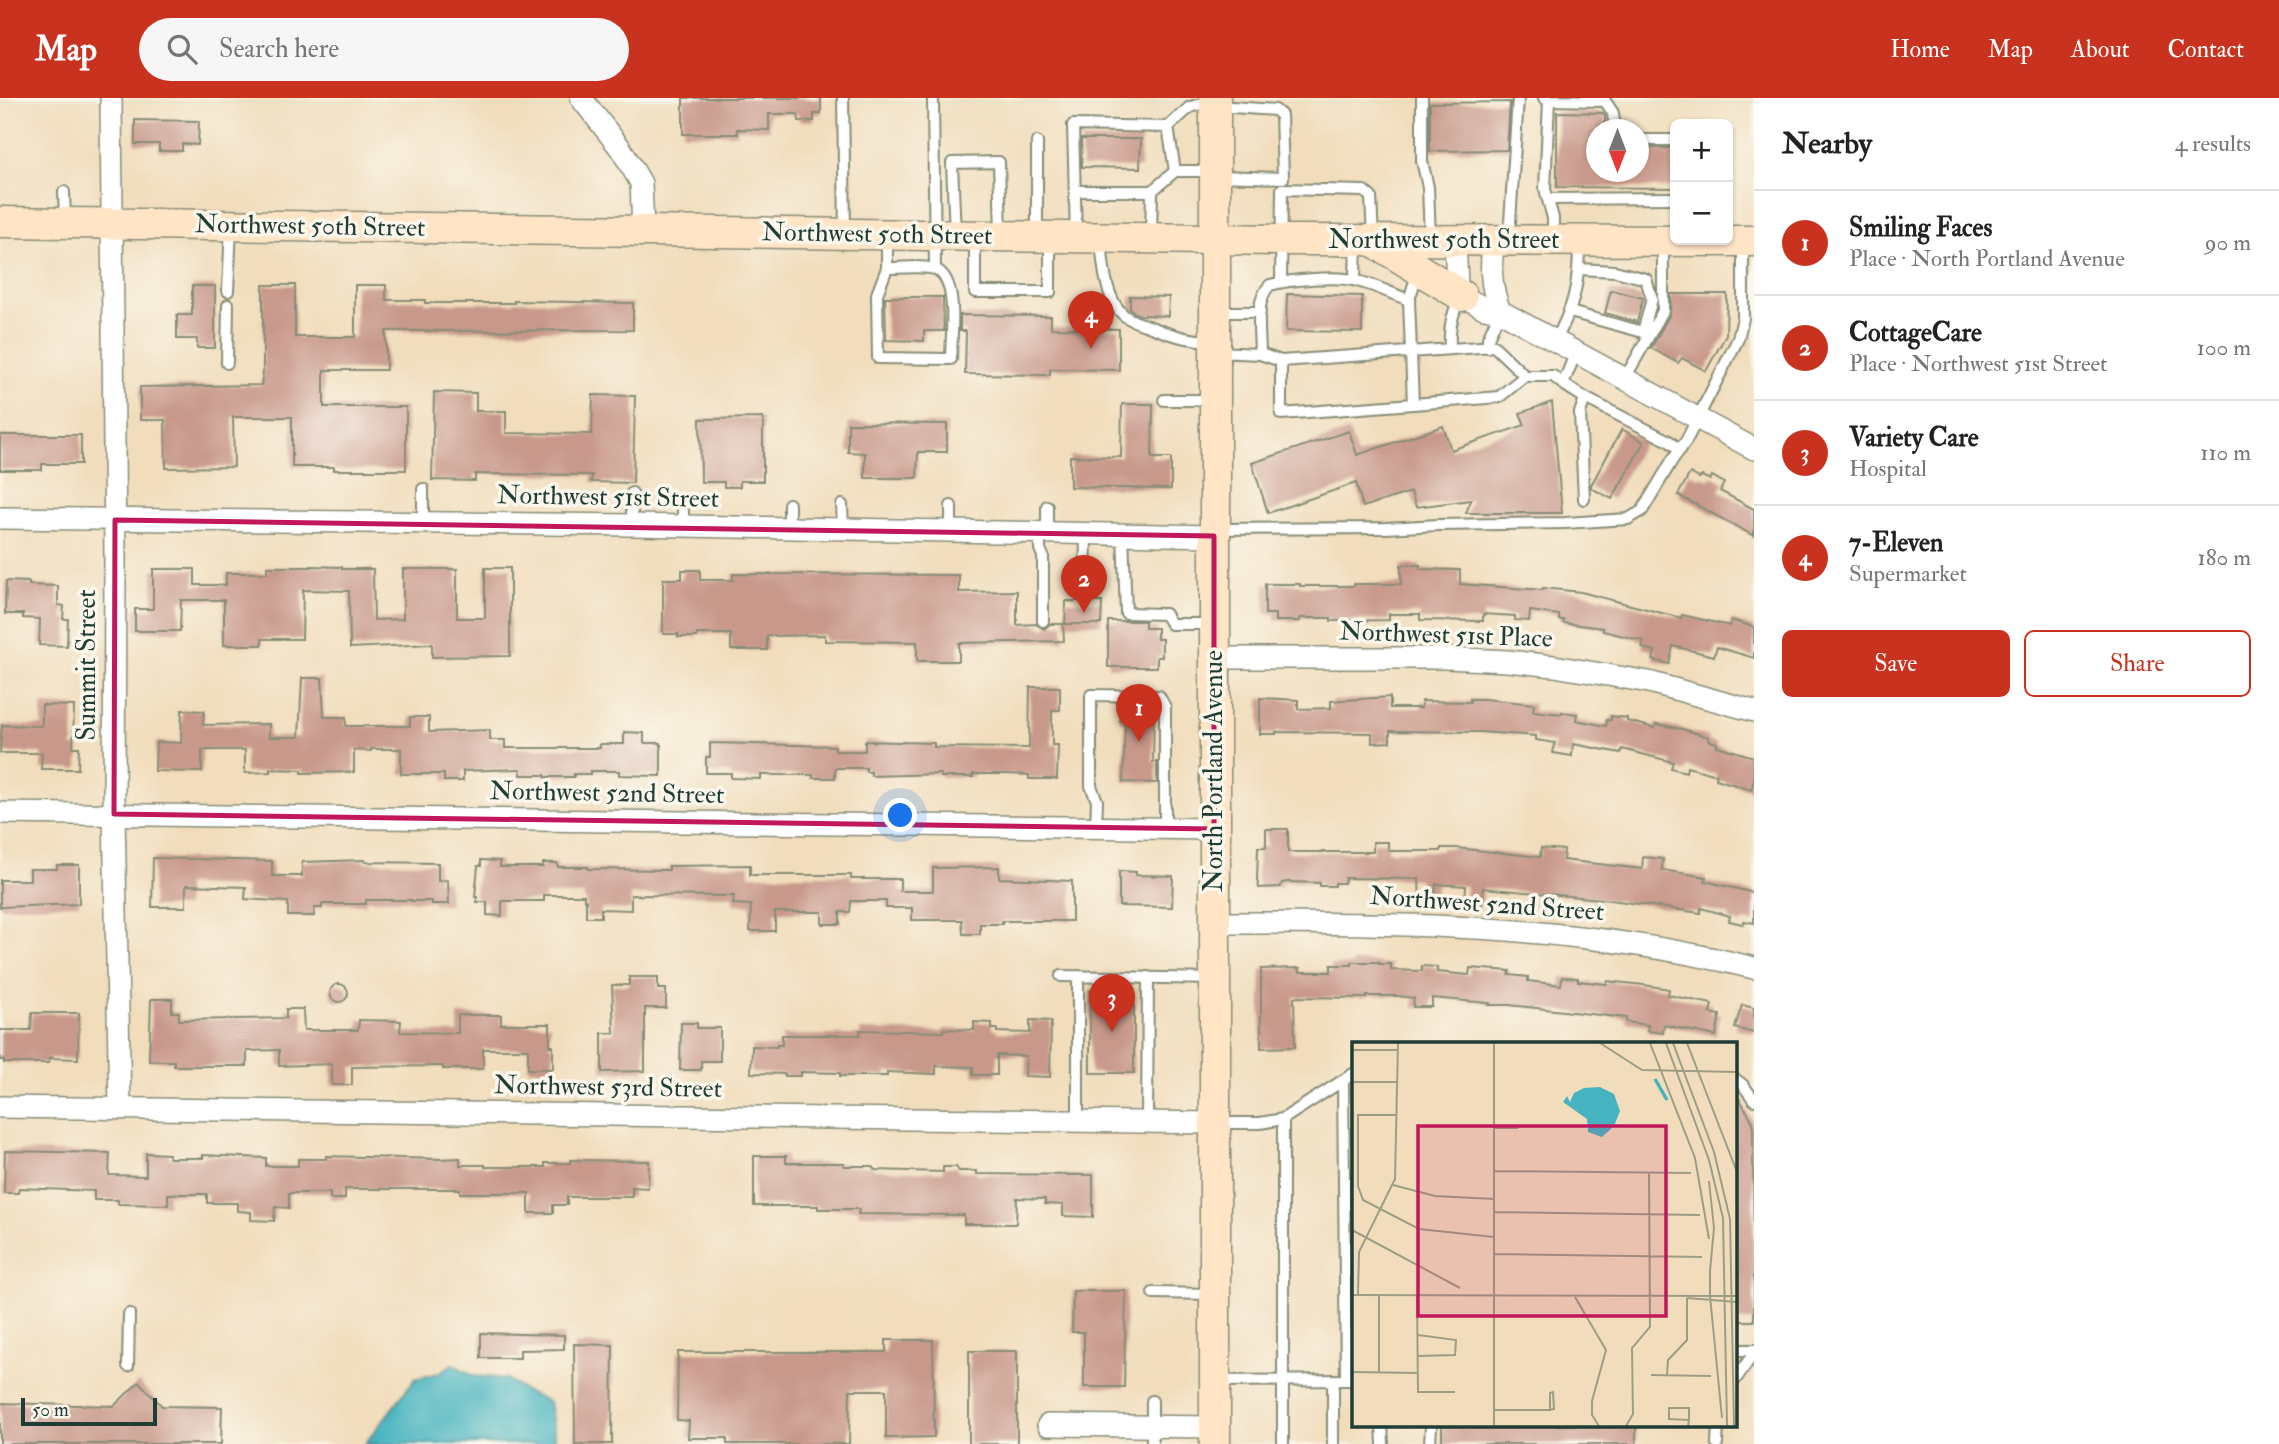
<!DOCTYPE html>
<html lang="en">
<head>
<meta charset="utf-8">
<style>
  body { margin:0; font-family:"IM FELL Double Pica",serif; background:#f6f6f6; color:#222 }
  .controls { position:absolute; right:21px; top:21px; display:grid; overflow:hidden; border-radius:10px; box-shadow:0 2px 5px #0004 }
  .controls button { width:63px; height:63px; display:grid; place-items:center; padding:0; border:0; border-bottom:2px solid #e0e0e0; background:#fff; color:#222; font:35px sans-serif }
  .compass { position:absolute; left:1586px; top:21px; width:63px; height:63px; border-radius:50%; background:#fff; box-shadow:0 2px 5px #0004; rotate:180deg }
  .scale { position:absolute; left:21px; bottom:18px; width:136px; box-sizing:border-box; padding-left:7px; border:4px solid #1f3d34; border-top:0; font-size:19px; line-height:24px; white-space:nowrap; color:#1f3d34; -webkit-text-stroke:5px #fbf7ec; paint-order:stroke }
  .you { position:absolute; left:901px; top:718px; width:24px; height:24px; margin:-18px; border:5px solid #fff; border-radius:50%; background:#1a73e8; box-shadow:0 0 0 10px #1a73e833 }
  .badge { display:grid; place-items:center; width:46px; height:46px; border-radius:50%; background:#c8321e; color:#fff; font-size:23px; font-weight:700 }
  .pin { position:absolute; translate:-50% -58px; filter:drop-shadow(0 2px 4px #0008) }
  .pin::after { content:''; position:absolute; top:37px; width:24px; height:21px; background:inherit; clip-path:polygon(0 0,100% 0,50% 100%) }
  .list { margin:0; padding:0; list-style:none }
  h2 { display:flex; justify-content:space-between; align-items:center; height:91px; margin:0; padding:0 28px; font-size:30px }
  h2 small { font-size:23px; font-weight:400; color:#767676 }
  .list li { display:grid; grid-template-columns:46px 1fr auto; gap:21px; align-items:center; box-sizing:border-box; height:105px; padding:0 28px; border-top:2px solid #e0e0e0 }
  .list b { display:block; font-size:26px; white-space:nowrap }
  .list p { margin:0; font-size:23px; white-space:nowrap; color:#767676 }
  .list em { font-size:23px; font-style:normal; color:#767676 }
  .actions { display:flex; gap:14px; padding:21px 28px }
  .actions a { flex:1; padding:16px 0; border:2px solid #c8321e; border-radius:10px; text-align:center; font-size:24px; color:#c8321e }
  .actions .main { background:#c8321e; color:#fff }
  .icon { flex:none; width:38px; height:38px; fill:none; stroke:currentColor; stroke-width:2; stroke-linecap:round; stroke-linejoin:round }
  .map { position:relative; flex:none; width:1754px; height:1346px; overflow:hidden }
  header { display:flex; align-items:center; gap:42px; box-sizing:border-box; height:98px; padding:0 35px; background:#c8321e; color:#fff }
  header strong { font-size:33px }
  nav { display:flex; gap:38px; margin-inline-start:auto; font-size:24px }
  .search { width:490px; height:63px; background:#f6f6f6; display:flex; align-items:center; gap:18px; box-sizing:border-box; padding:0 24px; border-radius:38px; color:#767676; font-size:26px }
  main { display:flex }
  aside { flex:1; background:#fff }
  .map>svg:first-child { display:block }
  .water { fill:#46b4c0; stroke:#32787a; stroke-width:2 }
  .building { fill:#c8988a }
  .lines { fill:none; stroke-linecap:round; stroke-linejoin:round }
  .lane-casing { stroke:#888d78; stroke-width:14 }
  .street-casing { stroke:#888d78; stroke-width:24 }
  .secondary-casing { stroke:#888d78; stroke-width:33 }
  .lane { stroke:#fff; stroke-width:10 }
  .street { stroke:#fff; stroke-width:21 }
  .secondary { stroke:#ffe4c6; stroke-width:30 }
  .marked { fill:none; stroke:#c2185b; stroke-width:5; stroke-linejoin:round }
  .labels { text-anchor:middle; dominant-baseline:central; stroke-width:7; stroke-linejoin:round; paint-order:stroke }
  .street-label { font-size:26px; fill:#1f3d34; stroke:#fbf7ec }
  .inset-river { fill:none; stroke:#46b4c0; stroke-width:3.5 }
  .inset-road { fill:none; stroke:#9d9d86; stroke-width:2 }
  .view { fill:#c2185b; fill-opacity:0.15; stroke:#c2185b; stroke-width:3.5 }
  .inset-edge { fill:none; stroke:#1f3d34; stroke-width:3.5 }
</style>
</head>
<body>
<header>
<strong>Map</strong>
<div class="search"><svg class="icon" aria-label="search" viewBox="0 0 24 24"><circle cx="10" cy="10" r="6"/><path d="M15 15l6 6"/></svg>Search here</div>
<nav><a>Home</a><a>Map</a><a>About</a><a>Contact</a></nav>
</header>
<main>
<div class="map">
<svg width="1754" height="1346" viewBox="0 0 1754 1346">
  <rect width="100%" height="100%" fill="#fbf7ec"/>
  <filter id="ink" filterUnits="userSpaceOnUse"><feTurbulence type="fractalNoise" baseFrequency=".0143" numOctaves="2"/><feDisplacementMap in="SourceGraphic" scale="14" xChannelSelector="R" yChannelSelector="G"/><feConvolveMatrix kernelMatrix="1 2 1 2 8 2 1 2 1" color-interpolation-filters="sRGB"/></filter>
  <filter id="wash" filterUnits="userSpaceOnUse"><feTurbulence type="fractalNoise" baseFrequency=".00686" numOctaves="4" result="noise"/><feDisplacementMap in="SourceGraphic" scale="28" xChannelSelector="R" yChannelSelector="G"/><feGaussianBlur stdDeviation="1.57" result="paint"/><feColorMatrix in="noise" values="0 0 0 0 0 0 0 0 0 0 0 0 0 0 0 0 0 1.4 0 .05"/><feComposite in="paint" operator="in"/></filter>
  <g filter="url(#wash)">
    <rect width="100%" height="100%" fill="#f1ddbc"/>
    <!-- water -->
    <path class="water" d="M453 1266 474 1278 507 1281 524 1293 549 1304 556 1346H365L415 1281 439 1275Z"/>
    <g id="blocks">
      <!-- building -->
      <g class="building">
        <path d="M683 0H821V16H814V23H799L798 16H769V32L737 31 738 36H683Z"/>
        <path d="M1510 4 1507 52 1430 53V5Z"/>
        <path d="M1557 14 1603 15 1605 18V32H1597V74H1639V50H1675V90L1557 89Z"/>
        <path d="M135 22 199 23 198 47 182 46V53H159V46H135Z"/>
        <path d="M1081 41H1141L1140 70 1082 69Z"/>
        <path d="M263 187H295V239H355V187H386V202H425V205H514V203L633 205V232L386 233V272H324V309H406V372H334V369H292V319H233L234 369 166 370 165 322H140V289L261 287 263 274Z"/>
        <path d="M192 188H215V250H197V241H177V217H192Z"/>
        <path d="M1611 192 1643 200 1637 224 1605 215Z"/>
        <path d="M1287 196 1362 198V234L1286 233Z"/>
        <path d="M1671 196H1727L1726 237 1706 273 1682 260 1678 265 1651 250 1670 216Z"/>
        <path d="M1130 198 1169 199 1168 218 1141 217 1135 215 1130 211Z"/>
        <path d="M885 199H943L944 233H924V243L886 242Z"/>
        <path d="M960 217 1051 218V230L1119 231V272L1050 271V277L965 276 966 233H960Z"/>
        <path d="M434 294 476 295V313H506V335L592 336 593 297 635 298 633 385 591 384 592 377 475 376V383L432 382Z"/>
        <path d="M1552 304 1562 415H1466L1471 402 1416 409 1411 394 1363 409 1356 385 1268 415 1252 365 1349 333 1357 357 1443 328 1451 352 1525 327 1520 315Z"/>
        <path d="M1122 306H1153L1152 360H1171V391L1070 389V358L1121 359Z"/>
        <path d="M763 320V383H740V389H724V384H701L700 321Z"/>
        <path d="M848 325 947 326V354H918L917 380H865V355L848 354Z"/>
        <path d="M1622 331 1644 344 1612 401 1591 390V387Z"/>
        <path d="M0 337H81V366H42V372H0Z"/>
        <path d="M1690 375 1699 380 1702 378 1710 382 1712 378 1724 385 1720 393 1754 411V438L1678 397Z"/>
        <path d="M1401 467H1420V471L1460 472V486L1542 492 1543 490 1581 494 1681 520 1682 517 1730 528 1731 522 1754 529V560L1717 549 1714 558 1673 548 1669 566 1653 562 1655 553 1642 550 1644 543 1603 533V530L1563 525 1564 522H1559V517L1530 513 1529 523 1515 522V518L1483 516V523L1420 522V516H1389V522L1331 523V520H1300V523H1275V516H1265V486H1300V488H1354V486H1401Z"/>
        <path d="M311 468 342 469V471H373L374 522 403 521V471H457V520H485V470H510V558L432 559V546L350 550 349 493 303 492 302 541H262V547H224V502H181L180 533H135V511H153V471H195V487H226V475H267V469H311Z"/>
        <path d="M682 472H700V482H733V476L959 477V494L1017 493V527L1036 526 1044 531 1050 526H1063L1064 543 959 545V563H917V544L825 543V537L767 538V552H731V536H697V539H678V536H663V481H682Z"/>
        <path d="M6 483 29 484V487L58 488V507L64 508 63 521H68L67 548 39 547 40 521 23 520V516H5Z"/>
        <path d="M1066 503 1102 504 1101 526H1065Z"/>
        <path d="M1108 523H1145V530H1157V541H1162V559H1157V569H1108Z"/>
        <path d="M302 580H322L324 619H346V628H410V619H429V634L490 632V642H505V650H600V646H624V634L644 635V645H661V678L619 677V673H590V676H574V679H545V677H521V671L463 673V683H444V676H401V651H371V653L354 652V674L302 675V672L270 671V674L245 675V652H202V674L155 673 156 644 181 645 182 612 204 613 203 627 269 626V639H299Z"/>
        <path d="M1030 589H1060V612H1052V647H1058L1057 681H1029V677L1006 676H973V679H941V676L871 678V674H866V670H835V680H813V677H761V681L731 680V675H706V659H710V645L835 648V653H865V643L934 645V649L1029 650Z"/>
        <path d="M1390 599V610H1421L1422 603 1470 604V601H1485L1534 606 1533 613 1562 616V614L1577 616 1576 622 1606 628 1607 622H1611V618L1627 620V623L1655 630 1656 626 1682 631 1709 639 1708 642 1717 645V648L1754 659V682L1751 692 1716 681 1717 677 1687 669 1686 674 1671 670 1673 664 1622 651 1621 655 1573 646 1572 658 1553 655 1555 645 1536 642V638L1481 634 1390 633V644L1372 645V635L1276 634V636H1260V600L1298 602V611L1331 610V603Z"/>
        <path d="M42 607 74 608 73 649H79L78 671H41L42 655H0L2 627 42 628Z"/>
        <path d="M1120 609H1154L1153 664H1157V685L1123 684 1125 624 1120 623Z"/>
        <path d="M1266 731H1288V754H1373V744H1388V753H1441V750H1456L1540 759 1541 750 1564 752 1563 762 1642 771 1643 759 1663 761 1662 772 1706 779 1705 783 1754 795V825L1744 823 1743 826 1729 823 1730 818 1701 810V815L1611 802 1483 790 1482 807 1465 805 1466 788 1436 786 1435 803H1420L1419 781 1345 780 1344 785H1335V788H1320V785L1288 784 1282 785 1281 789 1259 790 1257 782 1258 749H1266Z"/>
        <path d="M153 760 272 763V778H302V764L365 762V764L438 765V783L448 782 449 806H432V803H411V802H366V806H322V810H314V818H288V804L245 801 246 789 186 787V809H152Z"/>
        <path d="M481 762 500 763V769H543V765H557L558 769H588V771L669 772V768L750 767V777H851V781H900V793H933V770L999 769V780L1072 783V823H1002V826H980V836H963L962 822H912V810H886V803H851L850 814H840V826H822V814H775V833H750L751 807 733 806 734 798 631 797V812L601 811V819H586V802H584V797H544V803H502V818L487 817V804H477V799H475L478 768H481Z"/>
        <path d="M57 767H79V806L0 809V782H30V771H57Z"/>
        <path d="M1119 773 1136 774V777L1173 778 1172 809 1119 808Z"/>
        <path d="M1352 864H1379V866H1391V872L1422 873V868L1437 869V874L1469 877 1470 870 1510 873 1509 877 1528 879V883L1561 887 1562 879 1578 880V883L1607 886V883L1644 887 1669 891 1668 897 1712 906 1710 915 1720 917 1716 938 1664 927 1663 935 1647 933 1648 927 1626 924V920L1509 907H1489L1490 905 1432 900V909H1413L1414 900 1398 898H1367V900L1294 899 1295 949 1261 950V871L1300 870V874H1331V867H1352Z"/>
        <path d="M629 879H658V891H666V910H645V973L602 974V935H614L612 887H629Z"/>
        <circle cx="339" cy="895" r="9"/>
        <rect x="1090" y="893" width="44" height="82"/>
        <path d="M151 901H172V914H179V922L286 920V911H303L304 932H358L359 922 401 923 400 934 458 935V917H501V926H550V948H553V971H528V951H483V971H443V968L352 969V987H332V966L279 968V952L247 953V968H174V963H149Z"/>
        <path d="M1742 907 1754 910V935L1735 930Z"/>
        <path d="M32 915H79L78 961 49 960V965H4V962H0V932H31Z"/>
        <path d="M1030 922 1051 923 1050 979 1025 978 1026 958 997 957V977H973V969L936 968V976L887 974V978H840V975L801 974V978H785V976L751 975 752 948 777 949V947H782V937H860V932L943 934V931L974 932V924L992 925V931H997V934L1030 935Z"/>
        <path d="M681 925H697V930H720V963H701V972H680Z"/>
        <path d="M1735 993 1753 1024 1754 1223H1735Z"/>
        <path d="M5 1053 110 1055 109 1077 146 1078V1055L169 1056V1060H203V1057L266 1060V1068H298V1061H326V1058L440 1061 460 1060V1067H485V1069H545V1065H570V1062L649 1063 648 1090 632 1089V1099H567V1107H553V1115H529V1095H460V1091H345V1101H330V1095H289V1110L275 1109 274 1123 251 1122V1114L237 1113V1105H207V1096H168V1107L118 1106V1102H94V1093L19 1090 18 1095H4Z"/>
        <path d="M754 1058H786V1065H844V1068H872L875 1072 943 1074V1069H956L959 1073H977V1076L1093 1077V1119L1063 1118V1107L1045 1106V1101L1017 1100 1016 1126H964V1117L858 1116 859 1111H818V1108H754Z"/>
        <path d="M1073 1193H1126L1124 1289H1084V1234H1072Z"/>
        <path d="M481 1235 564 1237V1251L520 1252V1260H481Z"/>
        <path d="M886 1242H933L934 1339 886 1340V1292H850L849 1346H727V1340H688L689 1323 677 1322 678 1254H886Z"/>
        <path d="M574 1246 613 1247 612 1346H575Z"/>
        <rect x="969" y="1253" width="48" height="93"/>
        <path d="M139 1284 162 1308 222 1309 221 1346H0V1305L114 1308Z"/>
        <rect x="1442" y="1327" width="194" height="19"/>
      </g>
    </g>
  </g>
  <g filter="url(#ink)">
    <use href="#blocks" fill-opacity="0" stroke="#888d78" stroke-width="2"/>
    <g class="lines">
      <!-- lane casing -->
      <g class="lane-casing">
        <g id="lane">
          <path d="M843 0 845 133"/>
          <path d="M933 0 935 170"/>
          <path d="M1422 0V63L1428 89 1430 140"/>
          <path d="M1544 0 1549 2 1605 3 1613 15 1615 32"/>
          <path d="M1549 2 1545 91 1553 120V142"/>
          <path d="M1168 29 1175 73"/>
          <path d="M1638 42H1675"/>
          <path d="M1217 78 1283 80 1281 17 1275 12 1217 8"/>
          <path d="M1075 93H1152"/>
          <path d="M64 94 65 122"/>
          <path d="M1548 101 1675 100"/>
          <path d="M1037 136V44"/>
          <path d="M955 137 952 65 999 64 1001 135"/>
          <path d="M1076 138 1073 27 1168 29 1190 9 1212 3"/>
          <path d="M1151 139 1152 93 1175 73H1212"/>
          <path d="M1509 140 1518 0"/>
          <path d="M975 141V194H1050V142"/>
          <path d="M1101 142C1103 165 1105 203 1125 218 1133 224 1143 226 1151 229 1172 238 1191 243 1214 243"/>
          <path d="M887 170C899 170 928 167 937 172 959 184 951 238 951 261L878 260 877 196 887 170V139"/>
          <path d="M1579 171 1615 173 1646 181 1652 201 1643 234"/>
          <path d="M1355 182 1356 143"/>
          <path d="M1281 184 1282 91 1364 93 1371 99 1373 140"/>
          <path d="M228 193 231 129"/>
          <path d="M1218 214H1260"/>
          <path d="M1570 214 1643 234 1647 238"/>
          <path d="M1555 243C1575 208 1579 184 1579 145"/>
          <path d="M1487 249 1488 240 1500 213"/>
          <path d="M1450 251C1449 232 1451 218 1460 200"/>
          <path d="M1217 254 1260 256 1281 263 1494 248 1525 278 1499 299 1413 306"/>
          <path d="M1260 256C1260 236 1254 202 1270 187 1289 182 1338 177 1357 183 1375 187 1392 196 1409 202"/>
          <path d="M1281 263V316L1413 306 1409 202 1414 186 1421 174"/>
          <path d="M227 265 228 207"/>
          <path d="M1525 278H1553L1563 286 1576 254"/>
          <path d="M1625 280 1663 213V145"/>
          <path d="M1563 286 1585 300 1669 343 1680 352"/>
          <path d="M1164 302H1212"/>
          <path d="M423 391V425"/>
          <path d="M1584 401 1580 315 1585 300"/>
          <path d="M789 406V430"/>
          <path d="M842 407 843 431"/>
          <path d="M683 408V428"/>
          <path d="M632 427V395"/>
          <path d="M1216 431 1386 430 1438 427 1565 425 1628 421 1642 413 1673 361 1686 343 1738 241 1743 220V145"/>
          <path d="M951 433V408"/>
          <path d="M1040 434V451L1043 458V523"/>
          <path d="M1047 435V408"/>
          <path d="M1123 436 1126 515 1165 516 1171 526H1211"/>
          <path d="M1085 492 1086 435"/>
          <path d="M1096 729 1097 703 1091 688V597L1159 598 1165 609V730"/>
          <path d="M1061 878 1214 881"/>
          <path d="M1078 878V1023"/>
          <path d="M1735 981 1743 987 1754 1002"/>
          <path d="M1343 983 1346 1282"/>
          <path d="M1147 1024 1148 879"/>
          <path d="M1217 1025H1260L1283 1021 1353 976"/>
          <path d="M1153 1195 1213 1196"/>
          <path d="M1735 1252H1754"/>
          <path d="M128 1268 129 1216"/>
          <path d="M1735 1282 1754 1255"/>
          <path d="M1216 1283 1350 1282"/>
          <path d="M1382 1327 1383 1346"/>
          <path d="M1152 1346V1303"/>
          <path d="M1283 1346V1021"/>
          <path d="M1333 1346V1282"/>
          <path d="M1430 1346 1431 1327"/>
          <path d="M1717 1346 1718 1327"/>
        </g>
      </g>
      <!-- street casing -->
      <g class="street-casing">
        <g id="street">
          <path d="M111 0 115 461 114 716 120 1010"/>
          <path d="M581 0 621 51 641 85 643 132"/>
          <path d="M1455 142 1457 186 1462 198 1484 210 1500 213 1754 351"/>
          <path d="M1494 142C1490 168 1490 188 1500 213"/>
          <path d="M0 420 632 427 1214 438"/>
          <path d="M1215 560H1446L1507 563 1554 568 1649 584 1754 613"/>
          <path d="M0 715 1214 731"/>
          <path d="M1214 825C1395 824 1577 826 1754 870"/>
          <path d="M0 1009 1214 1025"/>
          <path d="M1048 1327 1215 1329"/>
        </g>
      </g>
      <!-- secondary casing -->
      <g class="secondary-casing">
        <g id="secondary">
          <path d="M1215 0V1346"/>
          <path d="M0 124 1282 142 1754 143"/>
          <path d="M1373 143 1462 198"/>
        </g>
      </g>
      <!-- lane -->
      <use href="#lane" class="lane"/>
      <!-- street -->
      <use href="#street" class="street"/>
      <!-- secondary -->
      <use href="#secondary" class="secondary"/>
    </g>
  </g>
  <!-- marked area -->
  <path class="marked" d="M115 422 1214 438V731L114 716Z"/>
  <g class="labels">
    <!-- street labels -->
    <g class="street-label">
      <text transform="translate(310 128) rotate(1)">Northwest 50th Street</text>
      <text transform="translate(877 136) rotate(1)">Northwest 50th Street</text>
      <text x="1444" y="142">Northwest 50th Street</text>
      <text transform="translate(608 399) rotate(1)">Northwest 51st Street</text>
      <text transform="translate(1446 537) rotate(2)">Northwest 51st Place</text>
      <text transform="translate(87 567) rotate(-90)">Summit Street</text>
      <text transform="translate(1214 673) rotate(-90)">North Portland Avenue</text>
      <text transform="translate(607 695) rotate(1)">Northwest 52nd Street</text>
      <text transform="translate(1487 806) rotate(4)">Northwest 52nd Street</text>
      <text transform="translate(608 989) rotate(1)">Northwest 53rd Street</text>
    </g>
  </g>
  <!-- overview -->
  <g transform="translate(1352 944)">
    <rect width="385" height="385" fill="#f1ddbc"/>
    <path d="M248 45 262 52 268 69 262 84 250 95 236 90 235 77 211 60 215 54 218 60 222 51 232 46Z" fill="#46b4c0"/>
    <path class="inset-river" d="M303 37 315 58"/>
    <path class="inset-road" d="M142 1V384M248 1 290 28 385 30M298 1 343 116 357 197M314 1 357 118 371 176 375 384M321 1 362 110 378 177 382 384M335 1 385 130M0 8H46M0 40H46M44 73H6V144L11 158 67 187 142 195M142 86H166M142 129 339 131M357 139 362 186 358 229M41 143 83 154 142 157M142 170 348 173M0 188 108 246M142 212 350 215M0 253 385 254M6 253 7 210 43 137 46 1M27 253V331M65 253 66 350H103M358 254V228M358 254 370 376M223 255 254 308 240 359V373L247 384M335 256 385 260M66 293 104 298 103 313 66 314M0 330 65 331M299 333 359 334M315 333 316 318 335 298V256M201 350 202 367 198 368V351ZM142 368H198M274 384 281 372 280 306 298 285 297 131M336 384 337 378V366H317V377L337 378"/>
    <path class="view" d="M66 84H314V274H66Z"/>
    <rect width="385" height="385" class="inset-edge"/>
  </g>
</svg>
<div class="controls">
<button>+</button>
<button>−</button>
</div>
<svg class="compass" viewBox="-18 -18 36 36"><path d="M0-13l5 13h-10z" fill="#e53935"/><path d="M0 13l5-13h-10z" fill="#767676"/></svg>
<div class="scale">50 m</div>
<div class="you"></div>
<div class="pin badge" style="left:1139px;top:644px">1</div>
<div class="pin badge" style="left:1084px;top:515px">2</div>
<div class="pin badge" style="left:1112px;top:934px">3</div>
<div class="pin badge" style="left:1091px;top:251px">4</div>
</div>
<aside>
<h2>Nearby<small>4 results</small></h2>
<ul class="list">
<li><span class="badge">1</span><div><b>Smiling Faces</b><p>Place · North Portland Avenue</p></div><em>90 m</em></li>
<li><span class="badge">2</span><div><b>CottageCare</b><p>Place · Northwest 51st Street</p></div><em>100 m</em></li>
<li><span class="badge">3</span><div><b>Variety Care</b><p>Hospital</p></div><em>110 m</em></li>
<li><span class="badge">4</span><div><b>7-Eleven</b><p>Supermarket</p></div><em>180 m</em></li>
</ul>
<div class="actions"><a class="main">Save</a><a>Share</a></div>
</aside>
</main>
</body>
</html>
